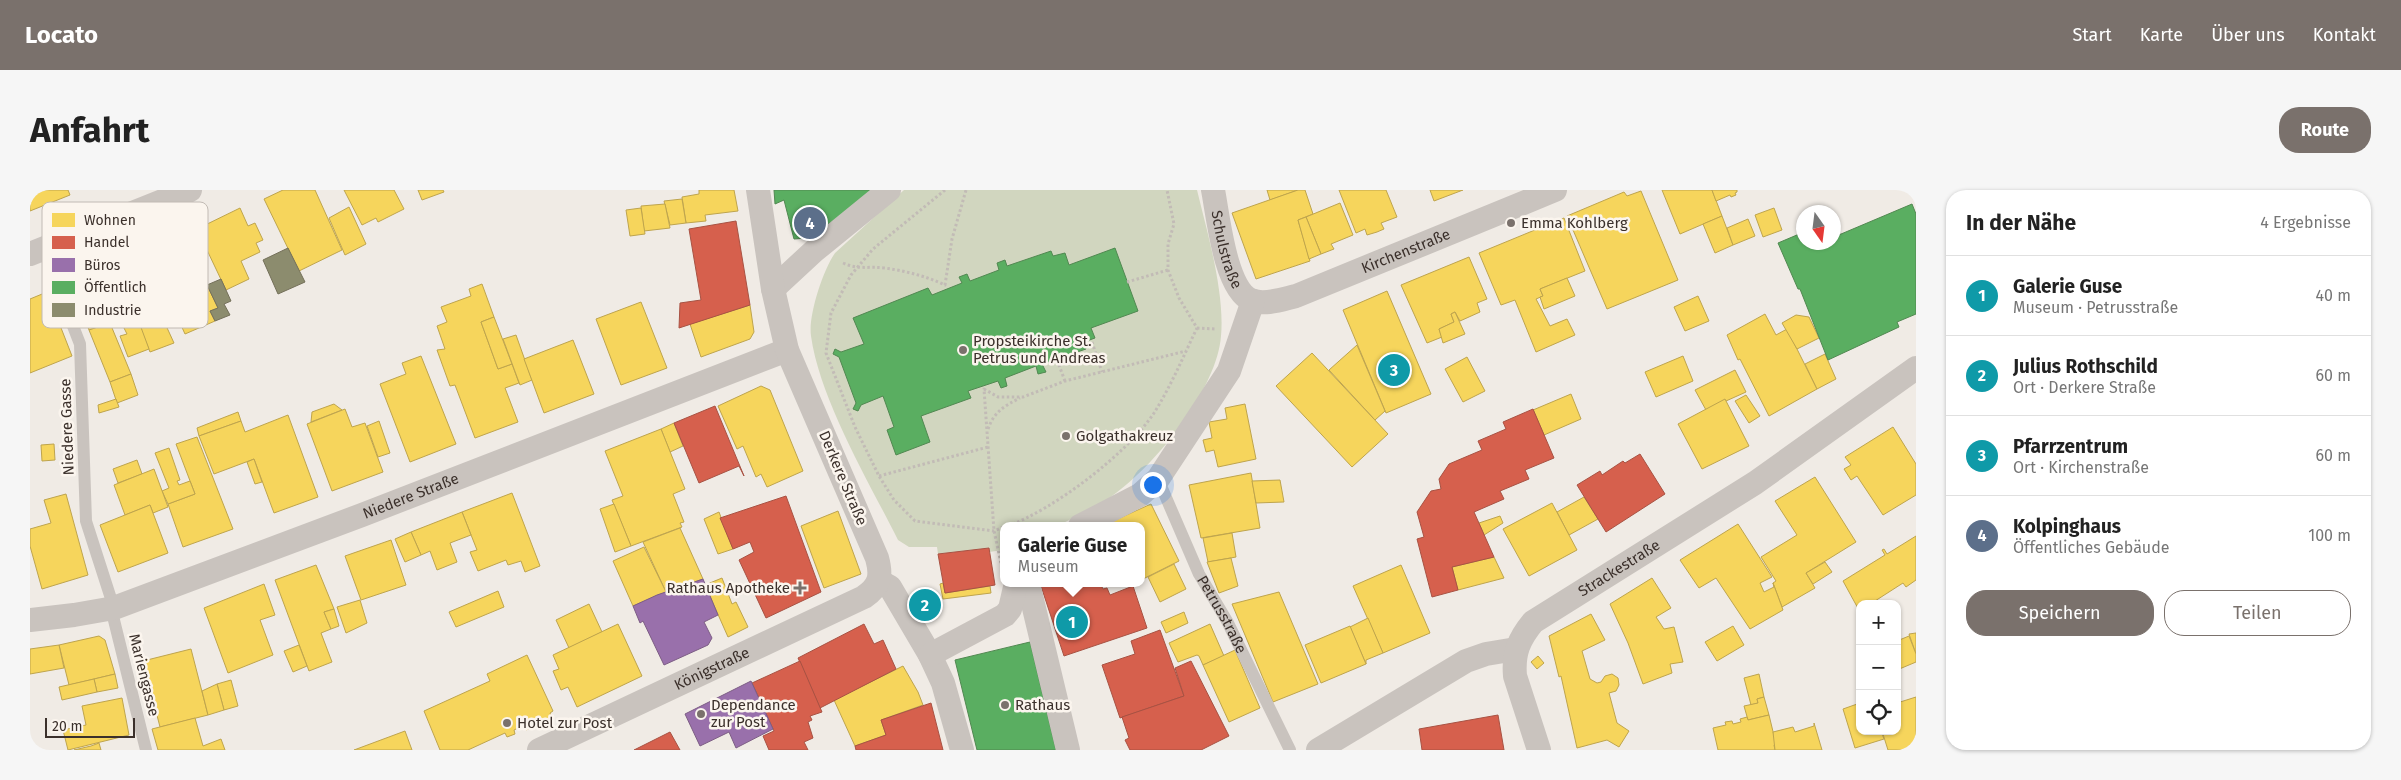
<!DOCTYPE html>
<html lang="de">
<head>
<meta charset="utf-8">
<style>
  body { margin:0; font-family:"Fira Sans",sans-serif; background:#f6f6f6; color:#222 }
  .controls { position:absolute; right:15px; bottom:15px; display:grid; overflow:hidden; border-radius:10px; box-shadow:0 1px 4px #0004 }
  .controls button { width:45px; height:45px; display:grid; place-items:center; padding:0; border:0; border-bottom:1px solid #e0e0e0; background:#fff; color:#222; font:25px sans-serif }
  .compass { position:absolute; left:1766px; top:15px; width:45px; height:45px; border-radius:50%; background:#fff; box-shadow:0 1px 4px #0004; rotate:166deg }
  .scale { position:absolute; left:15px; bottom:12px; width:90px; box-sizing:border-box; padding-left:5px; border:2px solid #3b302b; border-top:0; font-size:14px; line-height:18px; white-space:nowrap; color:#3b302b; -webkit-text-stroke:4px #fbf5ee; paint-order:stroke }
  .you { position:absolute; left:1122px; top:294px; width:18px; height:18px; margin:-12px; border:4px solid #fff; border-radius:50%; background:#1a73e8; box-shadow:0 0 0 8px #1a73e833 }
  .badge { display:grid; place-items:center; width:32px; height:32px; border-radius:50%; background:#7a716c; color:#fff; font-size:16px; font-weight:700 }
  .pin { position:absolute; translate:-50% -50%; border:2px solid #fff; box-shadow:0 1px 5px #0006 }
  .popup { position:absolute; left:970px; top:332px; width:145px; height:65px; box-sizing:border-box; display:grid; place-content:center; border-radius:10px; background:#fff; filter:drop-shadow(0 1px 4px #0005); font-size:16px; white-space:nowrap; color:#767676 }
  .popup b { font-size:19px; color:#222 }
  .popup::after { content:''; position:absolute; left:50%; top:100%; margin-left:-10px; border:10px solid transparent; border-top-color:#fff }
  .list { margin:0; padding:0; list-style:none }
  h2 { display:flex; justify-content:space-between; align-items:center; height:65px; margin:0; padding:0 20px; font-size:21px }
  h2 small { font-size:16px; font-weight:400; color:#767676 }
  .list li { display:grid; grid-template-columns:32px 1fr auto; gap:15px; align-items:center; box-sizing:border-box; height:80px; padding:0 20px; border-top:1px solid #e0e0e0 }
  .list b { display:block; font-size:19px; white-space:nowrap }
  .list p { margin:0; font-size:16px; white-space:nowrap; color:#767676 }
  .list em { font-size:16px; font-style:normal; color:#767676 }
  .actions { display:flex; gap:10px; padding:15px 20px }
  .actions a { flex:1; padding:11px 0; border:1px solid #7a716c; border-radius:20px; text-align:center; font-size:18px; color:#7a716c }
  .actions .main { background:#7a716c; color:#fff }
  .icon { flex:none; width:28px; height:28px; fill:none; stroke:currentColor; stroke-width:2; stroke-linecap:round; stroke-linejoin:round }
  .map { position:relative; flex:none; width:1886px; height:560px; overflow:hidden; border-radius:20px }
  header { display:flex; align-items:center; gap:30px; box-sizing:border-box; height:70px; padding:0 25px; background:#7a716c; color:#fff }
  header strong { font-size:24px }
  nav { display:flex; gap:28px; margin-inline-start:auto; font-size:18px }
  .intro { display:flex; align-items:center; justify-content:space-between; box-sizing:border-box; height:120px; padding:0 30px }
  h1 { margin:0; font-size:35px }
  .button { padding:12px 22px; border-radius:20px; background:#7a716c; color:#fff; font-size:18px; font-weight:700 }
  main { display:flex; gap:30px; padding:0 30px }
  aside { flex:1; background:#fff; border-radius:20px; box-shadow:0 1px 4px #0004 }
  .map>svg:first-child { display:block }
  .green { fill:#d1d6bf }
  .homes { fill:#f6d55c; stroke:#bea44d }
  .shops { fill:#d6604d; stroke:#a85243 }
  .offices { fill:#9970ab; stroke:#7d5d85 }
  .public { fill:#5aae61; stroke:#518851 }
  .industry { fill:#8c8c6e; stroke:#74705a }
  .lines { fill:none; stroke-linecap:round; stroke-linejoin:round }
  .path { stroke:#c2bbb6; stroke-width:3; stroke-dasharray:2.5 2.5; stroke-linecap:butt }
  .lane { stroke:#c9c3be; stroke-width:12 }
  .street { stroke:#c9c3be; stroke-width:24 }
  .poi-dot { fill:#7a716c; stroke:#fbf5ee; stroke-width:2 }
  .labels { text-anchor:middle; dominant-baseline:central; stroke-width:5; stroke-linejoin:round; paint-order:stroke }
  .poi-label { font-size:15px; fill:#3b302b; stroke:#fbf5ee; text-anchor:start }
  .street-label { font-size:15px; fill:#3b302b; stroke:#fbf5ee }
  .key { fill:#fbf5ee; stroke:#c1bab4; stroke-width:1 }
  .key-label { font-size:14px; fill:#3b302b }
</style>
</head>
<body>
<header>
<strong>Locato</strong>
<nav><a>Start</a><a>Karte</a><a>Über uns</a><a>Kontakt</a></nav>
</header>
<div class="intro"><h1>Anfahrt</h1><a class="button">Route</a></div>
<main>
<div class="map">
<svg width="1886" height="560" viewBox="0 0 1886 560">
  <rect width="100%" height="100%" fill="#f0ebe5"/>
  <!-- green -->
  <path class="green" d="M874 0H1167C1177 41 1195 103 1191 146 1187 198 1128 272 1086 303 1075 312 1062 318 1050 324 1043 327 1034 334 1026 336 1010 339 990 336 973 336V360L959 362 958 358 908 364 907 357H879L868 350C839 292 790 210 781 146 778 126 793 80 805 63Z"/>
  <!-- homes -->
  <g class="homes">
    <path d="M0 0H38L40 5 0 21Z"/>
    <path d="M253 0H285L312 60 269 81 234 9Z"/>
    <path d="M314 0H364L374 19 348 32 346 28 332 35Z"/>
    <path d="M388 0H413L414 2 392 10Z"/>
    <path d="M669 0H704L708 21 675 25 676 31 656 33 652 7 669 4Z"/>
    <path d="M1237 0H1268L1240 10Z"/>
    <path d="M1268 0H1275L1283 24 1268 30 1280 71 1226 89 1202 23Z"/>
    <path d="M1309 0H1356L1367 27 1351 33 1354 39 1347 42 1337 45 1335 39 1326 43Z"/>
    <path d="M1400 0H1433L1404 11Z"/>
    <path d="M1632 0H1682L1692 26 1650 44Z"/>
    <path d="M1682 0H1707V2L1705 3 1706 5 1701 7 1700 5 1686 11Z"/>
    <path d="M1611 1 1648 90 1577 119 1537 26 1594 2 1597 6Z"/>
    <path d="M652 9 656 33 640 35 634 11Z"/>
    <path d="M1310 13 1323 45 1301 54 1304 59 1291 64 1276 27Z"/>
    <path d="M635 14 640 38 614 41 611 16Z"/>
    <path d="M319 17 336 54 315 65 299 28Z"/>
    <path d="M210 18 218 36 225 33 233 50 226 53 230 62 211 71 219 89 196 100 167 39Z"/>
    <path d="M611 18 615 44 600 46 596 20Z"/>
    <path d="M1744 18 1752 40 1733 47 1725 25Z"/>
    <path d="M1692 26 1703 55 1685 63 1673 34Z"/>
    <path d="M1276 27 1291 64 1279 69 1268 30Z"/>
    <path d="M1534 28 1555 81 1510 99 1513 106 1506 109 1520 136 1537 129 1545 145 1506 162 1485 110 1471 115 1449 63Z"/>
    <path d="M1718 29 1725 46 1703 55 1697 38Z"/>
    <path d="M145 47 168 99 177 95 188 118 180 121 185 131 155 144 141 113 129 118 106 64Z"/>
    <path d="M1439 67 1457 109 1447 113 1450 122 1430 131 1425 122 1421 124 1424 132 1409 139 1412 147 1397 153 1371 95Z"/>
    <path d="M85 73 109 132 94 138 91 129 83 133 62 82Z"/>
    <path d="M62 82 83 133 59 140 40 92Z"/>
    <path d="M1537 88 1545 106 1514 119 1510 107 1513 106 1510 99Z"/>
    <path d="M452 94 464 127 451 132 468 179 482 174 489 193 475 198 488 232 445 248 425 195 420 196 407 160 415 159 407 136 417 132 411 117 441 106 439 99Z"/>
    <path d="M1357 101 1401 204 1356 223 1313 120Z"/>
    <path d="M17 102 42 166 0 183V109Z"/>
    <path d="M1668 106 1679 131 1655 141 1644 117Z"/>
    <path d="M611 112 637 178 591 195 566 129Z"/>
    <path d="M720 115 724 142 720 149 671 167 660 134Z"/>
    <path d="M1425 122 1435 144 1413 153 1409 139 1424 132 1421 124Z"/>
    <path d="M1735 124 1746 145 1757 139 1787 199 1739 226 1710 169 1708 170 1697 145Z"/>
    <path d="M1766 125 1779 127 1789 148 1767 159 1752 133Z"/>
    <path d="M464 127 482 174 468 179 451 132Z"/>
    <path d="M133 129 144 153 120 162 110 137Z"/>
    <path d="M109 132 119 159 98 167 90 146 97 144 94 138Z"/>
    <path d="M80 133 101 184 80 192 59 140Z"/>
    <path d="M486 145 502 190 490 195 473 149Z"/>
    <path d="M543 150 564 204 514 223 494 169Z"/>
    <path d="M1327 155 1355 221 1345 230 1299 180Z"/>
    <path d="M1282 163 1358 244 1322 277 1246 196Z"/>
    <path d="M1795 164 1806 189 1787 199 1775 174Z"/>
    <path d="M391 166 426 254 380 272 350 194 376 184 372 173Z"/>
    <path d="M1653 166 1663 191 1626 207 1615 182Z"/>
    <path d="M1437 167 1455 201 1433 212 1415 179Z"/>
    <path d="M1705 180 1716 202 1676 220 1665 200Z"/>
    <path d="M101 184 108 205 87 213 80 192Z"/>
    <path d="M731 196 740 200 773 281 737 297 731 284 726 287 713 256 707 259 688 216Z"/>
    <path d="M1541 204 1551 229 1514 245 1503 220Z"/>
    <path d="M1716 205 1730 226 1719 233 1705 211Z"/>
    <path d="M86 209 89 217 69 223 68 215Z"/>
    <path d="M1695 209 1719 256 1672 279 1648 234Z"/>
    <path d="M304 214 312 220 281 232 282 222Z"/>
    <path d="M1215 214 1226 269 1188 277 1184 260 1176 262 1173 250 1182 248 1179 232 1197 229 1195 218Z"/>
    <path d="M315 219 322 237 335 233 353 282 302 301 277 234Z"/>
    <path d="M208 222 211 231 169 246 167 238Z"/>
    <path d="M258 225 288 307 244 323 224 269 184 284 169 246 211 231 215 242Z"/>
    <path d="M349 231 360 263 348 267 337 236Z"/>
    <path d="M644 233 653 256 640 262 631 239Z"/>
    <path d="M1863 237 1886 274V305L1853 325 1827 286 1821 290 1814 279 1821 275 1815 267Z"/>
    <path d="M631 239 655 299 643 304 654 332 650 333 652 337 601 356 582 310 593 306 575 261Z"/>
    <path d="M167 247 203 339 153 357 138 314 165 304 146 254Z"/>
    <path d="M24 254 25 270 12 271 11 255Z"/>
    <path d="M139 258 150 290 147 291 149 295 160 291 165 304 138 314 132 301 139 298 125 263Z"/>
    <path d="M224 269 232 292 225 294 217 272Z"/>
    <path d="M107 270 112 284 88 293 83 279Z"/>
    <path d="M124 279 138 317 123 323 120 315 95 325 84 295Z"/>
    <path d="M1221 283 1230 338 1171 348 1159 295Z"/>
    <path d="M1785 287 1826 352 1776 383 1785 398 1752 417 1743 393 1746 391 1731 367 1767 345 1745 311Z"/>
    <path d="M1250 290 1254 312 1226 313 1222 291Z"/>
    <path d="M482 303 510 376 495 382 491 371 478 375 476 370 448 381 440 362 447 360 432 322Z"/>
    <path d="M36 304 58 385 12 399 0 356V339L21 333 14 310Z"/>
    <path d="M1554 307 1568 329 1539 345 1527 322Z"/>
    <path d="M1522 313 1547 360 1499 386 1473 339Z"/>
    <path d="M584 314 601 356 585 362 570 319Z"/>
    <path d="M1121 314 1149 371 1111 390V336H1072Z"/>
    <path d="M120 315 138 363 88 382 70 335Z"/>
    <path d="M808 321 831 384 794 398 771 336Z"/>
    <path d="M432 322 441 345 420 353 427 372 407 380 400 361 391 365 381 342Z"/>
    <path d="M689 322 703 359 688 364 674 329Z"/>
    <path d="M1470 326 1473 333 1454 345 1449 333Z"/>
    <path d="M1708 334 1742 387 1730 393 1734 402 1744 397 1743 393 1753 420 1720 439 1686 388 1669 398 1650 370Z"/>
    <path d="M650 338 673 389 636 402 613 352Z"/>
    <path d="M381 342 391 365 375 372 365 349Z"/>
    <path d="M1202 343 1206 367 1178 372 1173 348Z"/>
    <path d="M1886 346V390L1876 397 1873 393 1845 411 1847 414H1830V422L1813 391 1855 365 1852 360 1854 359 1857 364Z"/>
    <path d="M361 350 376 395 331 410 315 366Z"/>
    <path d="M614 357 636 402 603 416 583 371Z"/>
    <path d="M1464 367 1474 388 1428 400 1422 377Z"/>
    <path d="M1201 368 1208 396 1189 403 1177 372Z"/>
    <path d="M1795 372 1802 382 1783 394 1776 383Z"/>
    <path d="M1144 374 1156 399 1130 412 1118 387Z"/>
    <path d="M286 375 304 419 294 422 301 439 291 443 302 472 279 481 245 390Z"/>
    <path d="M1371 375 1400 443 1353 463 1323 396Z"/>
    <path d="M692 388 702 414 706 412 718 437 698 447 675 395Z"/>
    <path d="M1622 388 1641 418 1626 427 1634 439 1644 437 1653 472 1640 474 1642 483 1613 494 1598 453 1580 414Z"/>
    <path d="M913 393 915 403 960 396 961 403 913 409 910 394Z"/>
    <path d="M234 394 245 425 230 430 243 465 198 483 174 418Z"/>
    <path d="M468 401 474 417 426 437 419 422Z"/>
    <path d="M1249 402 1288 494 1243 512 1202 414Z"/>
    <path d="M330 410 337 433 316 443 307 417Z"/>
    <path d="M559 414 572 442 539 458 526 430Z"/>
    <path d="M304 419 309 436 301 439 294 422Z"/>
    <path d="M1154 422 1158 433 1136 443 1131 432Z"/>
    <path d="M1561 424 1575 450 1552 461 1560 489 1567 493 1571 492 1575 486 1582 484 1588 488 1589 495 1586 501 1579 503 1587 533 1599 541 1589 557 1577 550 1547 558 1531 486 1529 487 1519 446Z"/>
    <path d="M1338 428 1353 463 1336 470V474L1320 437Z"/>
    <path d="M588 434 612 486 547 517 538 497 531 500 523 481 529 479 523 465Z"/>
    <path d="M1180 434 1194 466 1173 475 1169 466 1167 465 1148 472 1139 453Z"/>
    <path d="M1320 436 1336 474 1291 493 1275 455Z"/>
    <path d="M1703 436 1714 455 1687 471 1675 452Z"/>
    <path d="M1886 443V464L1879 444Z"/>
    <path d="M69 446 75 450 85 484 39 495 29 455Z"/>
    <path d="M1879 446 1886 464V472L1867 480V451Z"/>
    <path d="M29 455 34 478 0 484V459Z"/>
    <path d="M269 455 277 476 263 482 254 461Z"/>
    <path d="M161 459 178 525 130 537 113 471Z"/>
    <path d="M1205 460 1230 518 1199 532 1173 475Z"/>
    <path d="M497 465 523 521 520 523 522 528 496 540 494 535 484 540 485 544 477 547 475 543 438 560H410L394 521 460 491 457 484Z"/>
    <path d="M1508 466 1514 473 1507 479 1501 472Z"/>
    <path d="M873 476 888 502 893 515 851 530 856 545 825 556 804 510Z"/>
    <path d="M85 484 88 498 67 502 64 489Z"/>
    <path d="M1729 484 1734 507 1727 509 1728 513 1721 515 1714 488Z"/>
    <path d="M64 489 67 502 32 510 29 497Z"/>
    <path d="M201 490 208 516 194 520 187 494Z"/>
    <path d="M187 494 194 520 178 525 172 501Z"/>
    <path d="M1734 507 1739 525 1718 530 1714 516 1728 513 1727 509Z"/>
    <path d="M1886 507V560H1858L1852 541H1867V513Z"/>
    <path d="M92 508 99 545 38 560 33 540 56 535 52 516Z"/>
    <path d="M1830 513V541H1851L1854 549 1825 558 1813 519Z"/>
    <path d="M1739 525 1746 554 1744 555 1745 560H1688L1683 538 1696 535 1695 532 1702 531 1703 534 1711 532 1710 529 1717 527 1718 530Z"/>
    <path d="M165 528 173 556 191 549 195 560H128L122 539Z"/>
    <path d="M1784 533 1792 560H1745L1743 542 1763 537 1765 542 1784 536Z"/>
    <path d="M375 541 382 560H324Z"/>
    <path d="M69 553 71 560H44L61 556Z"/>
  </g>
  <!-- shops -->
  <g class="shops">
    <path d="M706 31 720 115 649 138 650 113 671 110 659 39Z"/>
    <path d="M685 216 714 286 709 276 669 293 644 233Z"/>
    <path d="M1503 219 1524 268 1495 280 1499 289 1470 301 1474 309 1444 322 1464 367 1422 377 1428 400 1402 407 1387 349 1394 347 1387 322 1401 301 1411 299 1409 289 1419 274 1452 260 1448 251 1476 239 1473 232Z"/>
    <path d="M1610 264 1635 304 1576 342 1547 295 1570 281 1572 285 1593 271 1595 273Z"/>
    <path d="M756 306 791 402 736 428 709 370 724 362 720 352 703 359 690 328Z"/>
    <path d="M959 358 965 395 915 403 908 364Z"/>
    <path d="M1010 393H1070L1073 399 1077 398 1080 405 1103 396 1117 438 1034 466Z"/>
    <path d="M834 434 844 454 853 450 866 479 790 518 768 468Z"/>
    <path d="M1130 440 1154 506 1090 528 1072 475 1105 464 1101 451Z"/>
    <path d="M770 471 792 522 780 526 782 530 778 532 783 548 774 552 778 560H739L733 546 744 541 722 493Z"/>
    <path d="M1161 471 1199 546 1171 560H1100L1095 550 1099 548 1092 527 1154 506 1145 478Z"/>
    <path d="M901 513 913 560H826L825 556 856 545 851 530Z"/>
    <path d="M1468 525 1474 560H1392L1389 539Z"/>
    <path d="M640 542 650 560H604Z"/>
  </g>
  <!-- offices -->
  <g class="offices">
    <path d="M673 389 688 425 674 432 682 448 678 455 634 475 613 431 610 433 603 416 627 405Z"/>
    <path d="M721 491 743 539 706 558 699 542 670 556 655 524Z"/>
  </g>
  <!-- public -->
  <g class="public">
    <path d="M744 0H841L823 18 777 48 764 49 754 10 745 14Z"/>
    <path d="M1882 14 1886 24V124L1867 132 1869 137 1798 170 1770 99H1768L1748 53 1774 42V52H1804V47Z"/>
    <path d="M1085 58 1108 121 1061 138 1065 148 1054 152 1056 159 1012 174 1016 182 1008 184 1006 176 975 188 977 196 971 198 968 191 938 201 941 208 891 226 900 252 866 265 857 240 864 237 853 206 831 215 828 221 823 219 826 213 809 167 803 164 805 159 811 162 834 154 823 128 898 98 902 105 932 93 929 87 937 84 940 91 969 80 967 73 975 70 977 76 1021 61 1023 66 1035 63 1039 75Z"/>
    <path d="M1000 452 1026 560H947L925 470Z"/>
  </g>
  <!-- industry -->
  <g class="industry">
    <path d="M258 58 275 92 248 104 233 70Z"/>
    <path d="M191 89 201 111 194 114 200 125 185 131 180 121 188 118 177 95Z"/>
  </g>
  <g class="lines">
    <!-- path -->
    <g class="path">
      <path d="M915 0 843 59 821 85 801 123 796 163 825 237 849 286 864 310 885 331 964 341 973 337"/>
      <path d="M813 73C829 80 838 76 855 78 875 81 896 86 915 95L922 49 936 0"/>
      <path d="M1097 92 1138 80"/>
      <path d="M1167 138 1186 139"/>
      <path d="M1062 152 1072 182"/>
      <path d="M1027 170 1035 191"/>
      <path d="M958 239C964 222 974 216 990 208"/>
      <path d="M849 286 958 257"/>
      <path d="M978 336C1024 319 1096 265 1124 223 1141 196 1153 167 1167 138L1149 108 1138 80V54L1144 34 1137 0"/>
      <path d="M971 373 964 341 954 199 968 207H993L1035 191 1156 161"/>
    </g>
    <!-- lane -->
    <g class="lane">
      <path d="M13 59 50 154 56 331 84 418"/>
      <path id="s1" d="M1128 289 1169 384 1197 431 1260 560"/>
      <path d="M81 418 116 560"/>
    </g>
    <!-- street -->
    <g class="street">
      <path id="s2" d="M1183 0C1188 25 1195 99 1221 110 1234 116 1253 109 1266 106L1525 0"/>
      <path d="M0 64 160 0"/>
      <path d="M743 99 784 61 859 0"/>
      <path d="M1050 336 1110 305 1128 289 1199 181 1223 111"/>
      <path d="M849 391 860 397 900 465 913 493 932 560"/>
      <path d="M998 393 1038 560"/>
      <path id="s3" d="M0 430 44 425 84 418 332 325 757 160"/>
      <path d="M900 465 975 425 980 419 986 393"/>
      <path id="s4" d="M509 560 834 407C850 396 852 386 847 368L757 160 743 99 728 0"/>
      <path d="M1288 560 1436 471 1456 464 1486 459"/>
      <path id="s5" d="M1509 560 1485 486C1483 463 1489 449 1503 432L1725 293 1886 178"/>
    </g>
  </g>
  <!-- markers -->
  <g class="poi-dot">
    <circle cx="1481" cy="33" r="5"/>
    <circle cx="933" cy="160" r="5"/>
    <circle cx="1036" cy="246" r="5"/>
    <path d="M767.5 390.5h5v5h5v5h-5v5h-5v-5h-5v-5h5z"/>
    <circle cx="975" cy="515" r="5"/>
    <circle cx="671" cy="524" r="5"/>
    <circle cx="477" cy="533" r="5"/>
  </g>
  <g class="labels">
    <!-- poi labels -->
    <g class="poi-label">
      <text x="1491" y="33">Emma Kohlberg</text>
      <text x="943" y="151">Propsteikirche St.<tspan x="943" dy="17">Petrus und Andreas</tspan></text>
      <text x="1046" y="246">Golgathakreuz</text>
      <text x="760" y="398" text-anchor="end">Rathaus Apotheke</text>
      <text x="681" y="515">Dependance<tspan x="681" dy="17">zur Post</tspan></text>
      <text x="985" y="515">Rathaus</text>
      <text x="487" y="533">Hotel zur Post</text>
    </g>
    <!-- street labels -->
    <g class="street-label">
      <text stroke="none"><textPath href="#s2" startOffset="61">Schulstraße</textPath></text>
      <text stroke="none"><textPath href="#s2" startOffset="284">Kirchenstraße</textPath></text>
      <text transform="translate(37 237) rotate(-92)">Niedere Gasse</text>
      <text transform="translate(813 288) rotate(67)">Derkere Straße</text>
      <text stroke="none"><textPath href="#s3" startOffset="402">Niedere Straße</textPath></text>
      <text stroke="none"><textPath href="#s5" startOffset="238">Strackestraße</textPath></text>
      <text stroke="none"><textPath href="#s1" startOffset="150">Petrusstraße</textPath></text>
      <text stroke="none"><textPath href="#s4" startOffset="191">Königstraße</textPath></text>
      <text transform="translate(114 485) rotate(76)">Mariengasse</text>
    </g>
  </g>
  <!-- legend -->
  <rect x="12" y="12" width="166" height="126" rx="8" class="key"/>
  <rect x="22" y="23" width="23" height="14" fill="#f6d55c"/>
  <rect x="22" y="46" width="23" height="13" fill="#d6604d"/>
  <rect x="22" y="68" width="23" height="14" fill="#9970ab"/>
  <rect x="22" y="91" width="23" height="13" fill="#5aae61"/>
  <rect x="22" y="113" width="23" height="14" fill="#8c8c6e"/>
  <g class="key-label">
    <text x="54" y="35">Wohnen</text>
    <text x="54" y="57">Handel</text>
    <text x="54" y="80">Büros</text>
    <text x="54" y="102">Öffentlich</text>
    <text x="54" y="125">Industrie</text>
  </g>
</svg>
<div class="controls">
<button>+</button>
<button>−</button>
<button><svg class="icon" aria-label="locate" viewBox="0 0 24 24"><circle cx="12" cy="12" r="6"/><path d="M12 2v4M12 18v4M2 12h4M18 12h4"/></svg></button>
</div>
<svg class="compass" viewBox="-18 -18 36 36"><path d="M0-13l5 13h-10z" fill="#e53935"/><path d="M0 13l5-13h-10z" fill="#767676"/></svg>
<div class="scale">20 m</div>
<div class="you"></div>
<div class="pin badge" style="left:1042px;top:432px;background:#0f9aa8">1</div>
<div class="popup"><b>Galerie Guse</b>Museum</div>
<div class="pin badge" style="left:895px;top:415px;background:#0f9aa8">2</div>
<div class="pin badge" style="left:1364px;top:180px;background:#0f9aa8">3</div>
<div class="pin badge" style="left:780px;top:33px;background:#5c6f8a">4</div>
</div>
<aside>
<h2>In der Nähe<small>4 Ergebnisse</small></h2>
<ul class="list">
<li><span class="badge" style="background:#0f9aa8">1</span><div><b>Galerie Guse</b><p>Museum · Petrusstraße</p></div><em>40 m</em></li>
<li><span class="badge" style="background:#0f9aa8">2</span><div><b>Julius Rothschild</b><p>Ort · Derkere Straße</p></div><em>60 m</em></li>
<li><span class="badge" style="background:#0f9aa8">3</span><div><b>Pfarrzentrum</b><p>Ort · Kirchenstraße</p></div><em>60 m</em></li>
<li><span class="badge" style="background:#5c6f8a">4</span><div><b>Kolpinghaus</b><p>Öffentliches Gebäude</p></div><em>100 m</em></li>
</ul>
<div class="actions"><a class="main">Speichern</a><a>Teilen</a></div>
</aside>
</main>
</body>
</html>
